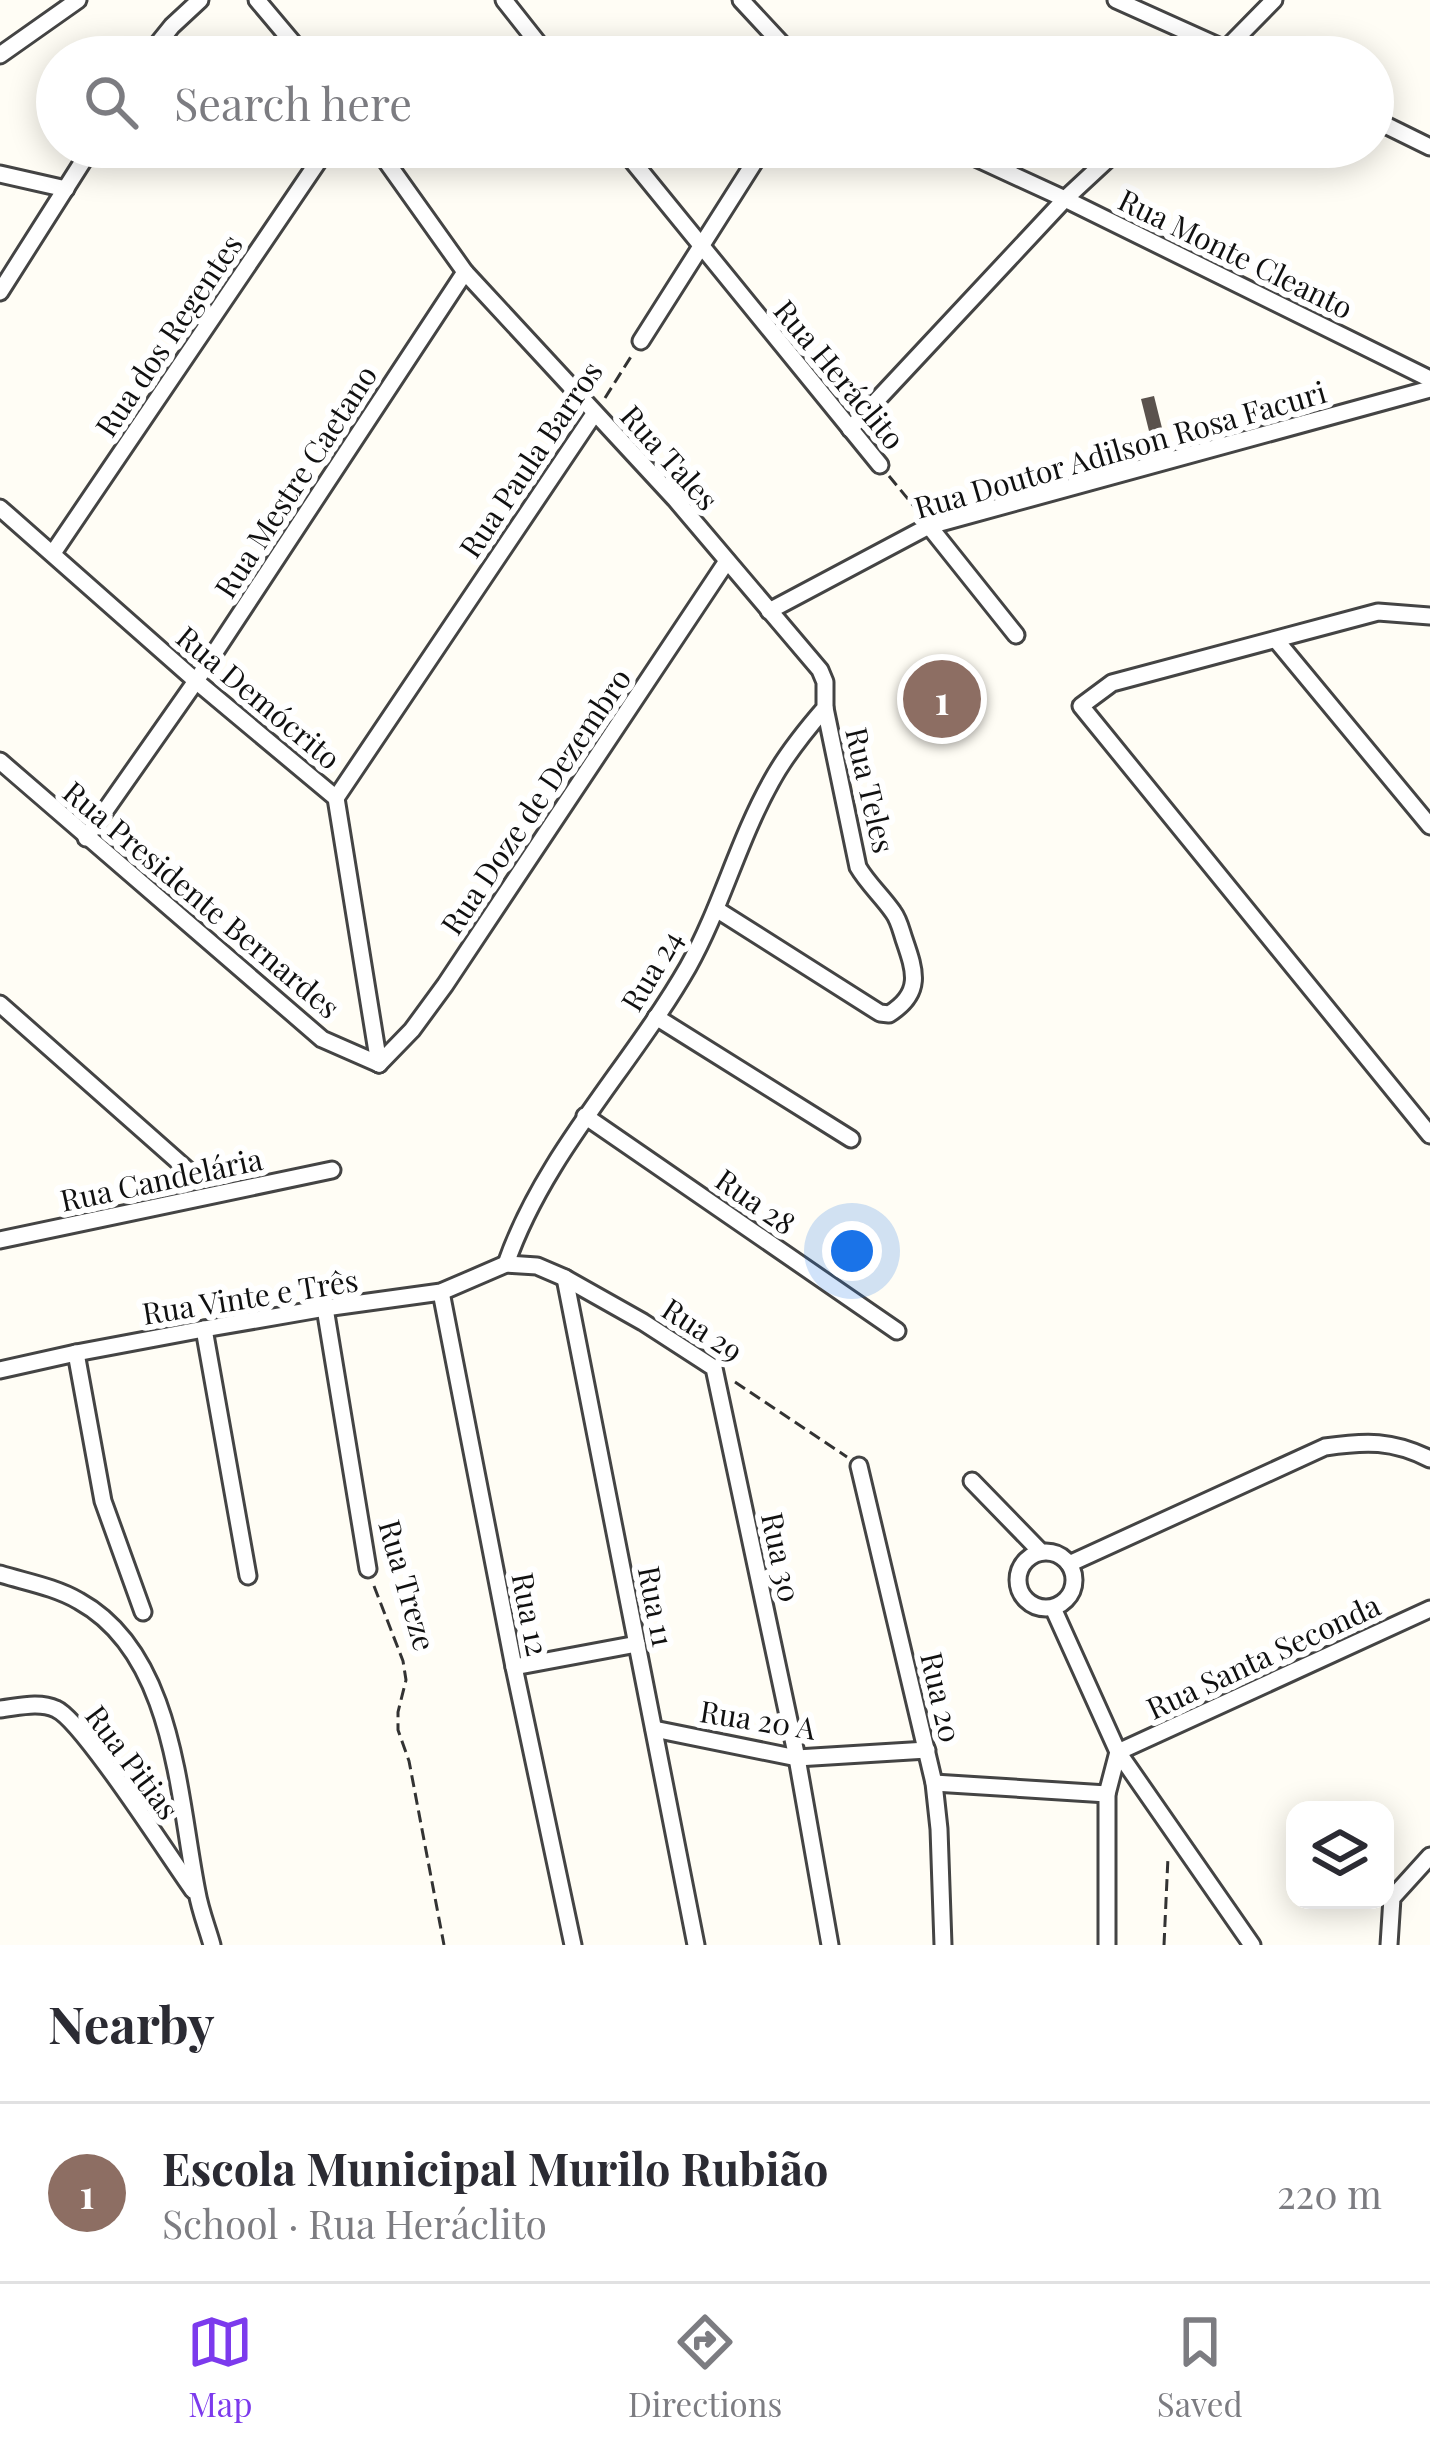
<!DOCTYPE html>
<html lang="en">
<head>
<meta charset="utf-8">
<style>
  body { margin:0; font-family:"Playfair Display",serif; background:#f7f7f7; color:#2b2b33 }
  .controls { position:absolute; right:36px; bottom:36px; display:grid; overflow:hidden; border-radius:24px; box-shadow:0 6px 30px #0003 }
  .controls button { width:108px; height:108px; display:grid; place-items:center; padding:0; border:0; border-bottom:3px solid #e1e1e2; background:#fff; color:#2b2b33; font:60px sans-serif }
  .you { position:absolute; left:852px; top:1251px; width:42px; height:42px; margin:-30px; border:9px solid #fff; border-radius:50%; background:#1a73e8; box-shadow:0 0 0 18px #1a73e833 }
  .badge { display:grid; place-items:center; width:78px; height:78px; border-radius:50%; background:#7c3aed; color:#fff; font-size:39px; font-weight:700 }
  .pin { position:absolute; translate:-50% -50%; border:6px solid #fff; box-shadow:0 3px 12px #0006 }
  .list { margin:0; padding:0; list-style:none }
  h2 { display:flex; justify-content:space-between; align-items:center; height:156px; margin:0; padding:0 48px; font-size:51px }
  h2 small { font-size:39px; font-weight:400; color:#7c7c81 }
  .list li { display:grid; grid-template-columns:78px 1fr auto; gap:36px; align-items:center; box-sizing:border-box; height:180px; padding:0 48px; border-top:3px solid #e1e1e2 }
  .list b { display:block; font-size:45px; white-space:nowrap }
  .list p { margin:0; font-size:39px; white-space:nowrap; color:#7c7c81 }
  .list em { font-size:39px; font-style:normal; color:#7c7c81 }
  .icon { flex:none; width:66px; height:66px; fill:none; stroke:currentColor; stroke-width:2; stroke-linecap:round; stroke-linejoin:round }
  .map { position:relative; flex:none; width:1430px; height:1945px; overflow:hidden }
  .search { position:absolute; background:#fff; box-shadow:0 6px 30px #0003; left:36px; right:36px; top:36px; height:132px; display:flex; align-items:center; gap:30px; box-sizing:border-box; padding:0 42px; border-radius:66px; color:#7c7c81; font-size:45px }
  .sheet { height:336px; background:#fff }
  nav { display:flex; justify-content:space-around; align-items:center; box-sizing:border-box; height:168px; border-top:3px solid #e1e1e2; background:#fff; font-size:33px; color:#7c7c81 }
  nav a { display:grid; justify-items:center; gap:6px }
  nav .on { color:#7c3aed }
  .map>svg:first-child { display:block }
  .building { fill:#5a524d }
  .lines { fill:none; stroke-linecap:round; stroke-linejoin:round }
  .minor-casing { stroke:#444; stroke-width:21 }
  .path { stroke:#333; stroke-width:3; stroke-dasharray:12 6; stroke-linecap:butt }
  .minor { stroke:#fff; stroke-width:15 }
  .labels { text-anchor:middle; dominant-baseline:central; stroke-width:12; stroke-linejoin:round; paint-order:stroke }
  .street-label { font-size:30px; fill:#111; stroke:#fff }
</style>
</head>
<body>
<div class="map">
<svg width="1430" height="1945" viewBox="0 0 1430 1945">
  <rect width="100%" height="100%" fill="#fffdf5"/>
  <!-- building -->
  <path class="building" d="M1154 396 1164 436 1151 439 1141 399Z"/>
  <g class="lines">
    <!-- minor casing -->
    <g class="minor-casing">
      <g id="minor">
        <path d="M257 0 305 57"/>
        <path d="M504 0 549 57"/>
        <path d="M741 0 794 57"/>
        <path d="M1116 0 1243 57"/>
        <path d="M0 55 78 0"/>
        <path d="M147 57 172 26 200 0"/>
        <path d="M1218 57 1274 0"/>
        <path d="M1373 119 1430 147"/>
        <path d="M376 147 465 272 675 499 820 670 825 682V708C805 731 785 756 771 782 738 841 721 908 688 967 630 1068 544 1154 506 1264"/>
        <path d="M621 147 880 465"/>
        <path d="M952 147 1065 199 1430 379"/>
        <path d="M0 174 66 189"/>
        <path d="M0 292 92 147"/>
        <path d="M641 341 764 147"/>
        <path d="M850 429 1065 199 1121 147"/>
        <path d="M0 508 196 681 336 798 379 1064"/>
        <path d="M929 526 1016 635"/>
        <path d="M53 553 328 147"/>
        <path d="M769 611 929 526 1430 389"/>
        <path d="M1430 616 1378 612 1112 683 1081 706 1430 1135"/>
        <path d="M1276 640 1430 826"/>
        <path d="M0 761 322 1039 379 1064"/>
        <path d="M336 798 594 414"/>
        <path d="M86 838 196 681 465 272"/>
        <path d="M716 909 880 1013 889 1014C923 993 915 971 904 939 901 930 899 920 893 912 882 896 868 884 858 867L825 708"/>
        <path d="M0 1004 190 1172"/>
        <path d="M656 1017 851 1139"/>
        <path d="M379 1064 412 1030 445 985 727 561"/>
        <path d="M585 1116 897 1331"/>
        <path d="M0 1240 332 1170"/>
        <path d="M565 1278 696 1945"/>
        <path d="M441 1292 514 1667 573 1945"/>
        <path d="M325 1308 368 1569"/>
        <path d="M204 1329 248 1576"/>
        <path d="M76 1353 103 1501 143 1612"/>
        <path d="M0 1370 76 1353 204 1329 325 1308 441 1292 506 1264 537 1266 565 1278 643 1322 714 1368 797 1758 830 1945"/>
        <path d="M859 1466 934 1783 939 1829 943 1945"/>
        <path d="M972 1481 1041 1552"/>
        <circle cx="1046" cy="1580" r="28"/>
        <path d="M1069 1564 1325 1447C1366 1441 1392 1440 1430 1459"/>
        <path d="M0 1574C26 1582 55 1587 79 1601 175 1654 178 1797 197 1892 200 1910 207 1927 212 1945"/>
        <path d="M1053 1608 1118 1752 1252 1945"/>
        <path d="M514 1667 637 1644"/>
        <path d="M0 1709C18 1707 39 1701 56 1709 82 1720 170 1858 193 1890"/>
        <path d="M654 1729 797 1758 927 1750"/>
        <path d="M934 1783 1107 1794"/>
        <path d="M1107 1945V1794L1118 1752 1430 1609"/>
        <path d="M1389 1945 1392 1898 1430 1856"/>
      </g>
    </g>
    <!-- path -->
    <g class="path">
      <path d="M605 398 632 355"/>
      <path d="M889 476 917 510"/>
      <path d="M735 1382 847 1457"/>
      <path d="M374 1586 403 1661 406 1680 398 1712V1730L409 1761 444 1945"/>
      <path d="M1164 1945 1168 1857"/>
    </g>
    <!-- minor -->
    <use href="#minor" class="minor"/>
  </g>
  <g class="labels">
    <!-- street labels -->
    <g class="street-label">
      <text transform="translate(1236 253) rotate(26)">Rua Monte Cleanto</text>
      <text transform="translate(168 335) rotate(-56)">Rua dos Regentes</text>
      <text transform="translate(840 374) rotate(50)">Rua Heráclito</text>
      <text transform="translate(1120 449) rotate(-16)">Rua Doutor Adilson Rosa Facuri</text>
      <text transform="translate(670 457) rotate(48)">Rua Tales</text>
      <text transform="translate(530 459) rotate(-56)">Rua Paula Barros</text>
      <text transform="translate(295 481) rotate(-57)">Rua Mestre Caetano</text>
      <text transform="translate(259 697) rotate(40)">Rua Demócrito</text>
      <text transform="translate(871 790) rotate(77)">Rua Teles</text>
      <text transform="translate(535 801) rotate(-56)">Rua Doze de Dezembro</text>
      <text transform="translate(202 899) rotate(40)">Rua Presidente Bernardes</text>
      <text transform="translate(651 970) rotate(-59)">Rua 24</text>
      <text transform="translate(161 1179) rotate(-12)">Rua Candelária</text>
      <text transform="translate(756 1201) rotate(35)">Rua 28</text>
      <text transform="translate(250 1296) rotate(-9)">Rua Vinte e Três</text>
      <text transform="translate(703 1329) rotate(33)">Rua 29</text>
      <text transform="translate(782 1557) rotate(78)">Rua 30</text>
      <text transform="translate(408 1585) rotate(74)">Rua Treze</text>
      <text transform="translate(657 1606) rotate(79)">Rua 11</text>
      <text transform="translate(531 1614) rotate(79)">Rua 12</text>
      <text transform="translate(1263 1656) rotate(-25)">Rua Santa Seconda</text>
      <text transform="translate(942 1697) rotate(77)">Rua 20</text>
      <text transform="translate(758 1719) rotate(9)">Rua 20 A</text>
      <text transform="translate(133 1762) rotate(53)">Rua Pitias</text>
    </g>
  </g>
</svg>
<div class="controls">
<button><svg class="icon" aria-label="layers" viewBox="0 0 24 24"><path d="M12 4l9 5-9 5-9-5zM3 14l9 5 9-5"/></svg></button>
</div>
<div class="you"></div>
<div class="pin badge" style="left:942px;top:699px;background:#8d6e63">1</div>
<div class="search"><svg class="icon" aria-label="search" viewBox="0 0 24 24"><circle cx="10" cy="10" r="6"/><path d="M15 15l6 6"/></svg>Search here</div>
</div>
<section class="sheet">
<h2>Nearby<small></small></h2>
<ul class="list">
<li><span class="badge" style="background:#8d6e63">1</span><div><b>Escola Municipal Murilo Rubião</b><p>School · Rua Heráclito</p></div><em>220 m</em></li>
</ul>
</section>
<nav>
<a class="on"><svg class="icon" aria-label="map" viewBox="0 0 24 24"><path d="M3 6l6-2 6 2 6-2v14l-6 2-6-2-6 2zM9 4v14M15 6v14"/></svg>Map</a>
<a><svg class="icon" aria-label="directions" viewBox="0 0 24 24"><path d="M12 3l9 9-9 9-9-9zM9 14v-3h6M13 9l2 2-2 2"/></svg>Directions</a>
<a><svg class="icon" aria-label="saved" viewBox="0 0 24 24"><path d="M7 4h10v16l-5-4-5 4z"/></svg>Saved</a>
</nav>
</body>
</html>
